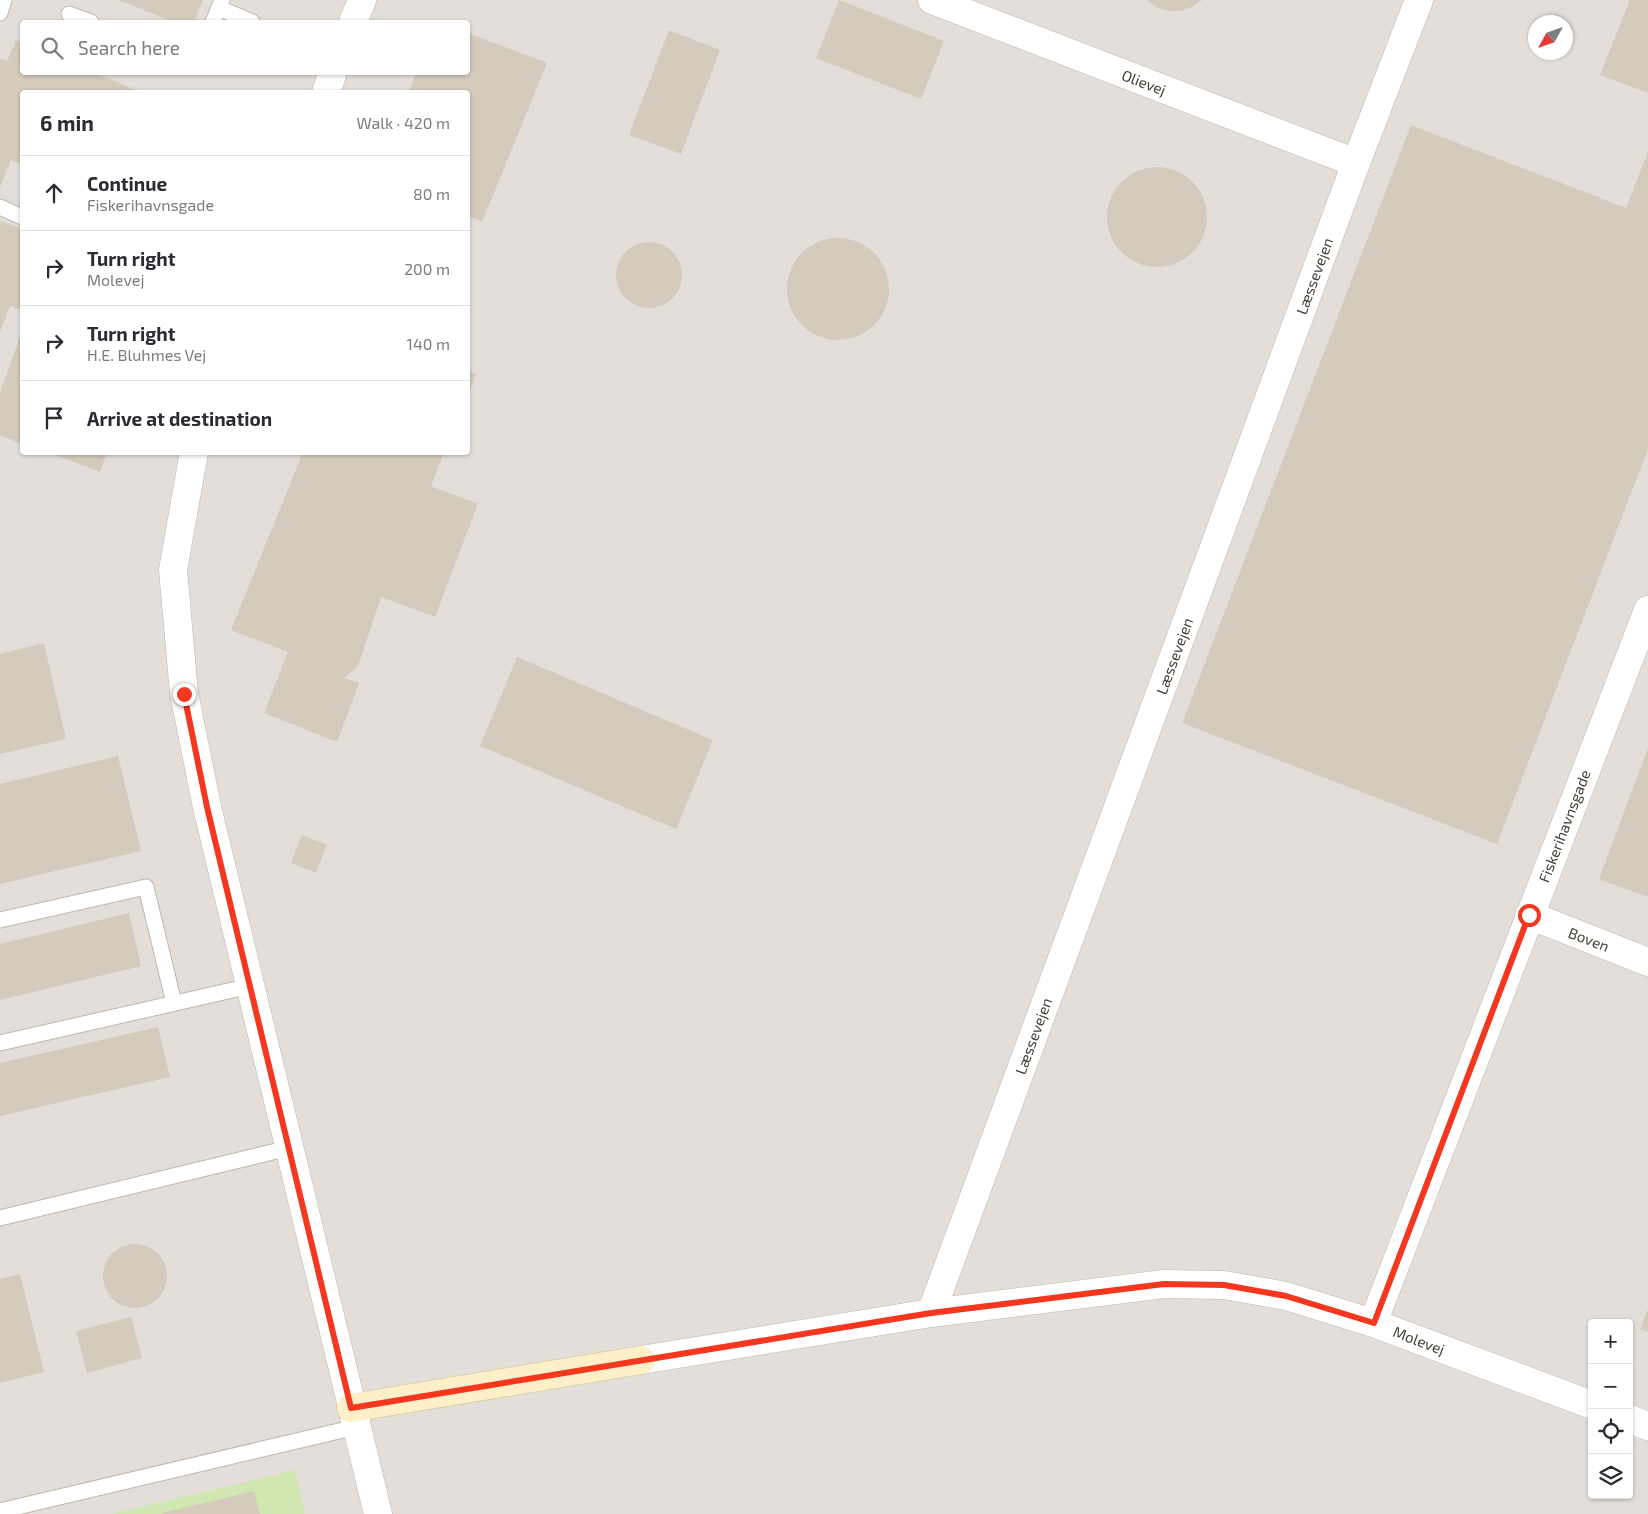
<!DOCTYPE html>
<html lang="en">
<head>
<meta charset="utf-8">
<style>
  body { margin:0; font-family:"Exo 2",sans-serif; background:#f7f7f7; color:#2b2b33 }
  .controls { position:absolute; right:15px; bottom:15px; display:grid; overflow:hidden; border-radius:5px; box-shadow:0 1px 4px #0004 }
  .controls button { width:45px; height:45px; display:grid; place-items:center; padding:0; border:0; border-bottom:1px solid #e1e1e2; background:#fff; color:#2b2b33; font:25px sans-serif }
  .compass { position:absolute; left:1528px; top:15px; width:45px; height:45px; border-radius:50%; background:#fff; box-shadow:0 1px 4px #0004; rotate:230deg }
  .stop { position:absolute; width:15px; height:15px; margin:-11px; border:4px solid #f4371e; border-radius:50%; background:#fff }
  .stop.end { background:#f4371e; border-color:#fff; box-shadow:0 1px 5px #0008 }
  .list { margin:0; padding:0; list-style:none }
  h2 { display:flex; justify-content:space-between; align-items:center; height:65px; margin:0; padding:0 20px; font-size:21px }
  h2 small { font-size:16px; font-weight:400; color:#7c7c81 }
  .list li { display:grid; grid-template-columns:32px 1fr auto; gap:15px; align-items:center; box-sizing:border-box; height:75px; padding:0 20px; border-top:1px solid #e1e1e2 }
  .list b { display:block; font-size:19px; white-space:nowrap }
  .list p { margin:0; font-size:16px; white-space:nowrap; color:#7c7c81 }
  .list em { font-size:16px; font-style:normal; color:#7c7c81 }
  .icon { flex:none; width:28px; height:28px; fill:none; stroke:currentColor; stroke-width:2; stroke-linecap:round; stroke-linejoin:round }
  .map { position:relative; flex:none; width:1648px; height:1514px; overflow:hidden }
  .search { position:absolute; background:#fff; box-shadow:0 1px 4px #0004; left:20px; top:20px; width:450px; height:55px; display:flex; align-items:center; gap:12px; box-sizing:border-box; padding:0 18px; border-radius:5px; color:#7c7c81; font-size:19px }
  .panel { position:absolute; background:#fff; box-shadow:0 1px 4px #0004; left:20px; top:90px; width:450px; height:365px; border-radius:5px }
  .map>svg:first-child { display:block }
  .industrial { fill:#e3ded9; fill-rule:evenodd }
  .green { fill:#d0e7b1 }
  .building { fill:#d5cbbd }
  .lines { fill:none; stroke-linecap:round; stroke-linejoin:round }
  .lane-casing { stroke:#bfb7aa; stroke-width:17 }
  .street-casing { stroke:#bfb7aa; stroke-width:29 }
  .secondary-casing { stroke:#d2c199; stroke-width:29 }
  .lane { stroke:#fff; stroke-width:15 }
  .street { stroke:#fff; stroke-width:28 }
  .secondary { stroke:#fdefc8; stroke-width:28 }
  .route { stroke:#f4371e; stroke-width:6 }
  .labels { text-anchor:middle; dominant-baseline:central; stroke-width:4.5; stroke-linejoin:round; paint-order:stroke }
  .street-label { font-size:15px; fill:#464037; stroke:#fff }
</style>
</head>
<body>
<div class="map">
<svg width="1648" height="1514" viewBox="0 0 1648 1514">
  <rect width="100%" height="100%" fill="#f3efe8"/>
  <!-- industrial -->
  <path class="industrial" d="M0 0H1648V1514H0ZM22 22H468V72H22ZM1536 22H1566V52H1536ZM22 92H468V452H22ZM1592 1323H1629V1495H1592Z"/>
  <!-- green -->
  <path class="green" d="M295 1470 305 1514H111Z"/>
  <!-- building -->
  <g class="building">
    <path d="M119 0H203L194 22H173Z"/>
    <path d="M839 0 944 41 921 99 816 58Z"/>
    <path d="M1147 0H1202L1194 6 1182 11H1169L1156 7Z"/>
    <path d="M1630 0H1648V93L1600 75Z"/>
    <path d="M669 30 720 50 681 154 629 135Z"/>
    <path d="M468 33 547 63 482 222 468 216V92H409L416 72H468Z"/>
    <path d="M16 40 22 43V72H93L140 92H22V165L11 160 0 187V58L7 61Z"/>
    <path d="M1411 125 1626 208 1648 152V449L1497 844 1182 723Z"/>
    <circle cx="1157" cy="217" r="50"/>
    <path d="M0 221 22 229V310L10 306 0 332Z"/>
    <circle cx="838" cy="289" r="51"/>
    <circle cx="649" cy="275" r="33"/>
    <path d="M22 331V444L0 435V393Z"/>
    <path d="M468 371 476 374 468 395Z"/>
    <path d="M48 452H107L100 472Z"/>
    <path d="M303 452H444L431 486 478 504 435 617 381 597 358 666 344 678 359 683 337 742 264 713 288 652 231 630Z"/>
    <path d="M44 643 66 739 0 754V654Z"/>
    <path d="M517 657 713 740 676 829 480 746Z"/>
    <path d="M1648 748V897L1599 879Z"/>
    <path d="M118 756 141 851 0 884V784Z"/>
    <path d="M302 835 327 845 316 873 291 863Z"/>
    <path d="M129 913 141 966 0 1000V944Z"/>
    <path d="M158 1027 170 1077 0 1116V1063Z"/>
    <circle cx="135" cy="1276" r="32"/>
    <path d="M20 1274 44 1372 0 1383V1279Z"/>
    <path d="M1648 1309V1332L1640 1329Z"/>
    <path d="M131 1317 142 1358 87 1373 76 1331Z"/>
    <path d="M254 1491 260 1514H163V1513Z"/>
  </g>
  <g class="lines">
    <!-- lane casing -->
    <g class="lane-casing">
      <g id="lane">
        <path d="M219 8 252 22"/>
        <path d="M0 13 4 0"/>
        <path d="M69 14 91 22"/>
        <path d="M213 22 222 0"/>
        <path d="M0 207 22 217"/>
        <path d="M0 920 146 887 174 1003"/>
        <path d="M0 1043 250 986"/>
        <path d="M0 1218 289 1148"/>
        <path d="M0 1511 356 1427"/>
      </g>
    </g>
    <!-- street casing -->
    <g class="street-casing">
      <g id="street">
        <path d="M932 0 1356 163"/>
        <path d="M353 22 362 0"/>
        <path d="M326 92 333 72"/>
        <path d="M194 452 173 570 184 693 207 807 378 1514"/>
        <path d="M1529 915 1648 962"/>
        <path d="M931 1313 1356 163 1419 0"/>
        <path d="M1373 1323 1648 610"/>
        <path d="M641 1360 931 1313 1164 1284 1224 1285 1286 1296 1373 1323 1592 1405"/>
        <path d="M1629 1419 1648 1426"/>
      </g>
    </g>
    <!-- secondary casing -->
    <g class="secondary-casing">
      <path id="secondary" d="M351 1408 641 1360"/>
    </g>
    <!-- lane -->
    <use href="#lane" class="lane"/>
    <!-- street -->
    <use href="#street" class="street"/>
    <!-- secondary -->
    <use href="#secondary" class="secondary"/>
  </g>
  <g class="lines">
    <!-- route -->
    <path class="route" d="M184 694 207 807 351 1408 931 1313 1164 1284 1224 1285 1286 1296 1374 1323 1529 915"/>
  </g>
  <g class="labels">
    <!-- street labels -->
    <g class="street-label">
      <text transform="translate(1144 82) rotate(21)">Olievej</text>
      <text transform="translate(1314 276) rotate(-70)">Læssevejen</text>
      <text transform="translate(1174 656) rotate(-70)">Læssevejen</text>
      <text transform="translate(1564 826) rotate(-69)">Fiskerihavnsgade</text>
      <text transform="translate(1589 939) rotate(21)">Boven</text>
      <text transform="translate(1033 1036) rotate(-70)">Læssevejen</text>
      <text transform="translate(1419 1340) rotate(21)">Molevej</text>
    </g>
  </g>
</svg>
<div class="controls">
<button>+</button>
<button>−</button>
<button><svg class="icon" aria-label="locate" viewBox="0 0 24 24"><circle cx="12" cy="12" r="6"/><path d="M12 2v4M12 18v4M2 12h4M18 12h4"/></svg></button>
<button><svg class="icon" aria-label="layers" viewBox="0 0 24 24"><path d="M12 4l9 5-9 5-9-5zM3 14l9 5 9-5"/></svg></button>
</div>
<svg class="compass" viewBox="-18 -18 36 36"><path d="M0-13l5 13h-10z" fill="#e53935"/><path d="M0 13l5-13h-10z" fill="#7c7c81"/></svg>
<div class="stop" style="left:1529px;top:915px"></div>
<div class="stop end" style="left:184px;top:694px"></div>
<div class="search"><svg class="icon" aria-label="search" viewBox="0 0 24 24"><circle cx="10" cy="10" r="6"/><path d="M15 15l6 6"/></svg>Search here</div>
<section class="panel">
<h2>6 min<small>Walk · 420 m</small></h2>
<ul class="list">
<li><svg class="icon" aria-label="ahead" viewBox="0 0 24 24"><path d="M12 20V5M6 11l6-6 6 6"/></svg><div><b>Continue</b><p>Fiskerihavnsgade</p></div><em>80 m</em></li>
<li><svg class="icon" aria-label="right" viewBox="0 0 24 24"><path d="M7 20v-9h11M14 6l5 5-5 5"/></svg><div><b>Turn right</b><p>Molevej</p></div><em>200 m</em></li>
<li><svg class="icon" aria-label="right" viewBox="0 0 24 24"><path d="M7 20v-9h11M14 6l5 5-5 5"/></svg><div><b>Turn right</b><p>H.E. Bluhmes Vej</p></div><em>140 m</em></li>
<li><svg class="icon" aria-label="arrive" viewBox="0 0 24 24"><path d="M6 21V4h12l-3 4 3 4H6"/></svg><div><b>Arrive at destination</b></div></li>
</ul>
</section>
</div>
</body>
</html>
